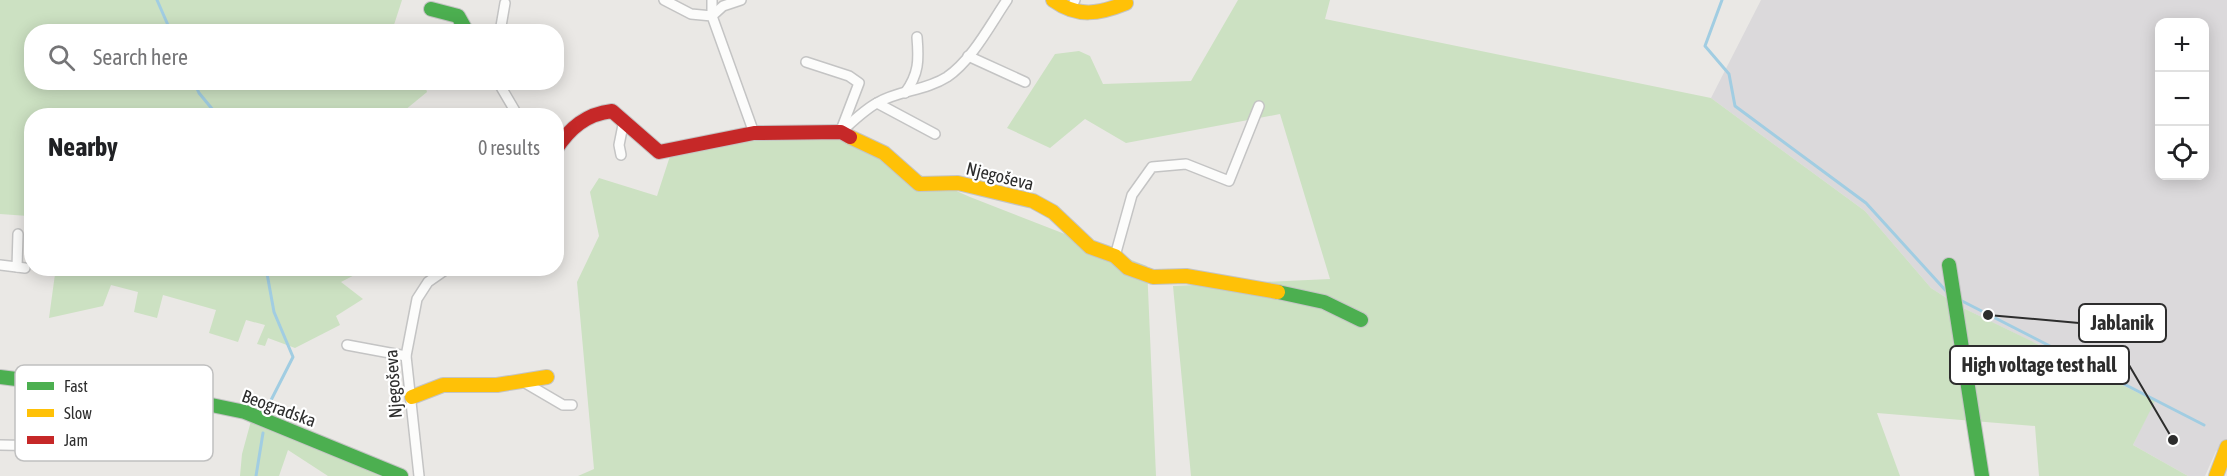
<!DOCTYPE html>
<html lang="en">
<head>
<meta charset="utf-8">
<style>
  body { margin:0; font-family:"Asap Condensed",sans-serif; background:#f2f2f2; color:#202124 }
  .controls { position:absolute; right:18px; top:18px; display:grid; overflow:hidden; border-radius:12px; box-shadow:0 3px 15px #0003 }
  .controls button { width:54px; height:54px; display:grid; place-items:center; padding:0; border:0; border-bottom:2px solid #e0e0e0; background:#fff; color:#202124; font:30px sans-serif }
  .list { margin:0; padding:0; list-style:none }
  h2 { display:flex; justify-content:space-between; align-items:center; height:78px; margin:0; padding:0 24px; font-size:26px }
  h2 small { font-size:20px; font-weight:400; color:#757577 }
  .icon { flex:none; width:33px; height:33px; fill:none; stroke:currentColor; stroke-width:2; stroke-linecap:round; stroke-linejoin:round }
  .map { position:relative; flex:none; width:2227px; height:476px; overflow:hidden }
  .search { position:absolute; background:#fff; box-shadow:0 3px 15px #0003; left:24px; top:24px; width:540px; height:66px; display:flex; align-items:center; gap:15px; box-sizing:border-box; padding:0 21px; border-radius:24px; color:#757577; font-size:22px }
  .panel { position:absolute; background:#fff; box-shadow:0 3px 15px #0003; left:24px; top:108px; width:540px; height:168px; border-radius:24px }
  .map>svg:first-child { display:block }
  .industrial { fill:#dbd9db; fill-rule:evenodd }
  .green { fill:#cce1c2 }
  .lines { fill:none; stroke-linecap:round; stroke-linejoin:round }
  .stream { stroke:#a1cde2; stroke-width:3 }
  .street-casing { stroke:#c4c4c4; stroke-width:12 }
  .fast-casing { stroke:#c4c4c4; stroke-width:16 }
  .slow-casing { stroke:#c4c4c4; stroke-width:16 }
  .jam-casing { stroke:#c4c4c4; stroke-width:16 }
  .street { stroke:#fcfcfb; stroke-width:9 }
  .fast { stroke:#4caf50; stroke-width:14 }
  .slow { stroke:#ffc107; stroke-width:14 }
  .jam { stroke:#c62828; stroke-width:14 }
  .labels { text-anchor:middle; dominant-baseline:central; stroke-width:4.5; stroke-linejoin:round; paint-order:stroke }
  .street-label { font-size:18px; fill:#2d2d2d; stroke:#fff }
  .key { fill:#fff; stroke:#c0c0c0; stroke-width:1.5 }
  .key-label { font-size:16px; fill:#2d2d2d }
  .leader { fill:none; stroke:#2d2d2d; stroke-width:2 }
  .callout-dot { fill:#2d2d2d; stroke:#fff; stroke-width:2 }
  .callout { fill:#fff; stroke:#2d2d2d; stroke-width:2 }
  .callout-label { font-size:20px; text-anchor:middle; font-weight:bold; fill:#2d2d2d }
</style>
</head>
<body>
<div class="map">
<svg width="2227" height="476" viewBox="0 0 2227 476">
  <rect width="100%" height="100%" fill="#eae8e5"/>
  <!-- industrial -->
  <path class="industrial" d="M1761 0H2227V446L2216 451 2205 476H2188L2133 445 2154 401 1959 306 1931 288 1865 211 1711 98ZM2160 22H2204V176H2160Z"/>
  <!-- green -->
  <g class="green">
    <path d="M0 0H402L392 31 32 32V82H424L427 92 399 115 32 116 31 223 28 216 0 214Z"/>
    <path d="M1238 0H1330L1325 19 1711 98 1865 211 1931 288 1959 306 2155 401 2133 445 2188 476H2039L2035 426 1877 413 1900 476H1191L1173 286 1330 279 1280 114 1126 143 1085 119 1050 148 1007 128 1055 54 1079 51 1090 56 1103 84 1191 81Z"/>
    <path d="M833 136 970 197 1147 266 1156 476H578L594 469 577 282 599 236 590 192 599 178 657 196 670 156 753 137Z"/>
    <path d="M53 269H366L341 282 363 299 336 316 340 325 295 348 268 338 265 346 257 344 265 325 246 320 238 342 209 333 216 310 163 295 157 318 134 312 138 292 111 285 103 306 49 318 55 274Z"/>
    <path d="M251 421 286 433 380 476H328L288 450 279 476H240L242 454Z"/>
  </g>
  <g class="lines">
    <!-- stream -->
    <g class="stream">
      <path d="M157 0 171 32"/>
      <path d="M1722 0 1705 46 1729 74 1735 106 1866 203 1947 292"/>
      <path d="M194 82 199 93 218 116"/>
      <path d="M1962 301 2204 425"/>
      <path d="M265 412 293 357 274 312 266 268"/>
      <path d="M256 476 263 433"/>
    </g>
    <!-- street casing -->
    <g class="street-casing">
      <g id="street">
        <path d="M664 0 691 14 712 16 754 133"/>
        <path d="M712 0V16"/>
        <path d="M1070 11 1075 0"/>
        <path d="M712 16 723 6 741 0"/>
        <path d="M500 32 505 3"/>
        <path d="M968 56 1025 82"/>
        <path d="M806 62 849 76 859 83 841 130"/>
        <path d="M498 82 518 116"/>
        <path d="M905 93C919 74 919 60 917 37"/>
        <path d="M877 103 935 134"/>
        <path d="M841 132C852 122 864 110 877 103 899 90 925 91 947 77 972 60 990 25 1007 0"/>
        <path d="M621 155 619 145 624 120"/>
        <path d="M1115 256 1132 195 1152 167 1186 164 1229 181 1259 106"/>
        <path d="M0 265 25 268"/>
        <path d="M17 267 18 234"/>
        <path d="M347 345 406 356"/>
        <path d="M522 381 563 405H572"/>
        <path d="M0 445 51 446"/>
        <path d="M419 476 406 356 417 299 428 282 448 268"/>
      </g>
    </g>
    <!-- fast casing -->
    <g class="fast-casing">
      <g id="fast">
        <path d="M431 9 458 16 467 32"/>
        <path d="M1949 265 1982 476"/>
        <path d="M1278 292 1324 302 1361 320"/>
        <path d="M0 377 32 381 75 373 116 374 173 397 245 412 401 476"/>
      </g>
    </g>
    <!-- slow casing -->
    <g class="slow-casing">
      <g id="slow">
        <path d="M1053 0C1078 18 1099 14 1126 3"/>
        <path d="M850 137 884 153 919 184 958 183 1033 201 1053 212 1090 247 1115 256 1128 268 1153 277 1186 276 1278 292"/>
        <path d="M412 397 443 385H497L547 377"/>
        <path d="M2216 476 2227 447"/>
      </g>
    </g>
    <!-- jam casing -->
    <g class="jam-casing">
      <path id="jam" d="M556 149C570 128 586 114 612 111L659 152 754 133 841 132 850 137"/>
    </g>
    <!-- street -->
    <use href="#street" class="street"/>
    <!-- fast -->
    <use href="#fast" class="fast"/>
    <!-- slow -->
    <use href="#slow" class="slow"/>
    <!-- jam -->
    <use href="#jam" class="jam"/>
  </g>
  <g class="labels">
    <!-- street labels -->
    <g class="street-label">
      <text transform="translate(1000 176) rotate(14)">Njegoševa</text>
      <text transform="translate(393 384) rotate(-94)">Njegoševa</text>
      <text transform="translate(279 408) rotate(20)">Beogradska</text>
    </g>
  </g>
  <!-- legend -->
  <rect x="15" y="365" width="198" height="96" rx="9" class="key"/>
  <rect x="27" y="382" width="27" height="8" fill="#4caf50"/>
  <rect x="27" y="409" width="27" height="8" fill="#ffc107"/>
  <rect x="27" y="436" width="27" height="8" fill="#c62828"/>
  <g class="key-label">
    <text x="64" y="392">Fast</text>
    <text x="64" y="419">Slow</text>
    <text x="64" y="446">Jam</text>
  </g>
  <!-- callouts -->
  <path class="leader" d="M1988 315L2079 323M2173 440L2129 365"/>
  <g class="callout-dot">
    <circle cx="1988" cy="315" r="6"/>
    <circle cx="2173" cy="440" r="6"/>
  </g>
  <g class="callout">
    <rect x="2079" y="304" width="87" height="38" rx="6"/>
    <rect x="1950" y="346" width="179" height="38" rx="6"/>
  </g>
  <g class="callout-label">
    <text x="2122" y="330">Jablanik</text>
    <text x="2039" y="372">High voltage test hall</text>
  </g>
</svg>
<div class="controls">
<button>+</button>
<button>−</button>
<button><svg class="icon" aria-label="locate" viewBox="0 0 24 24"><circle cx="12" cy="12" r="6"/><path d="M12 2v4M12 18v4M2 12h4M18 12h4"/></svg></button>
</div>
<div class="search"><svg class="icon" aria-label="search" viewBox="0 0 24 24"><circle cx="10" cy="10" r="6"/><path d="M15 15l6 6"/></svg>Search here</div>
<section class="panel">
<h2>Nearby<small>0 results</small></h2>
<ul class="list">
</ul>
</section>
</div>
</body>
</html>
